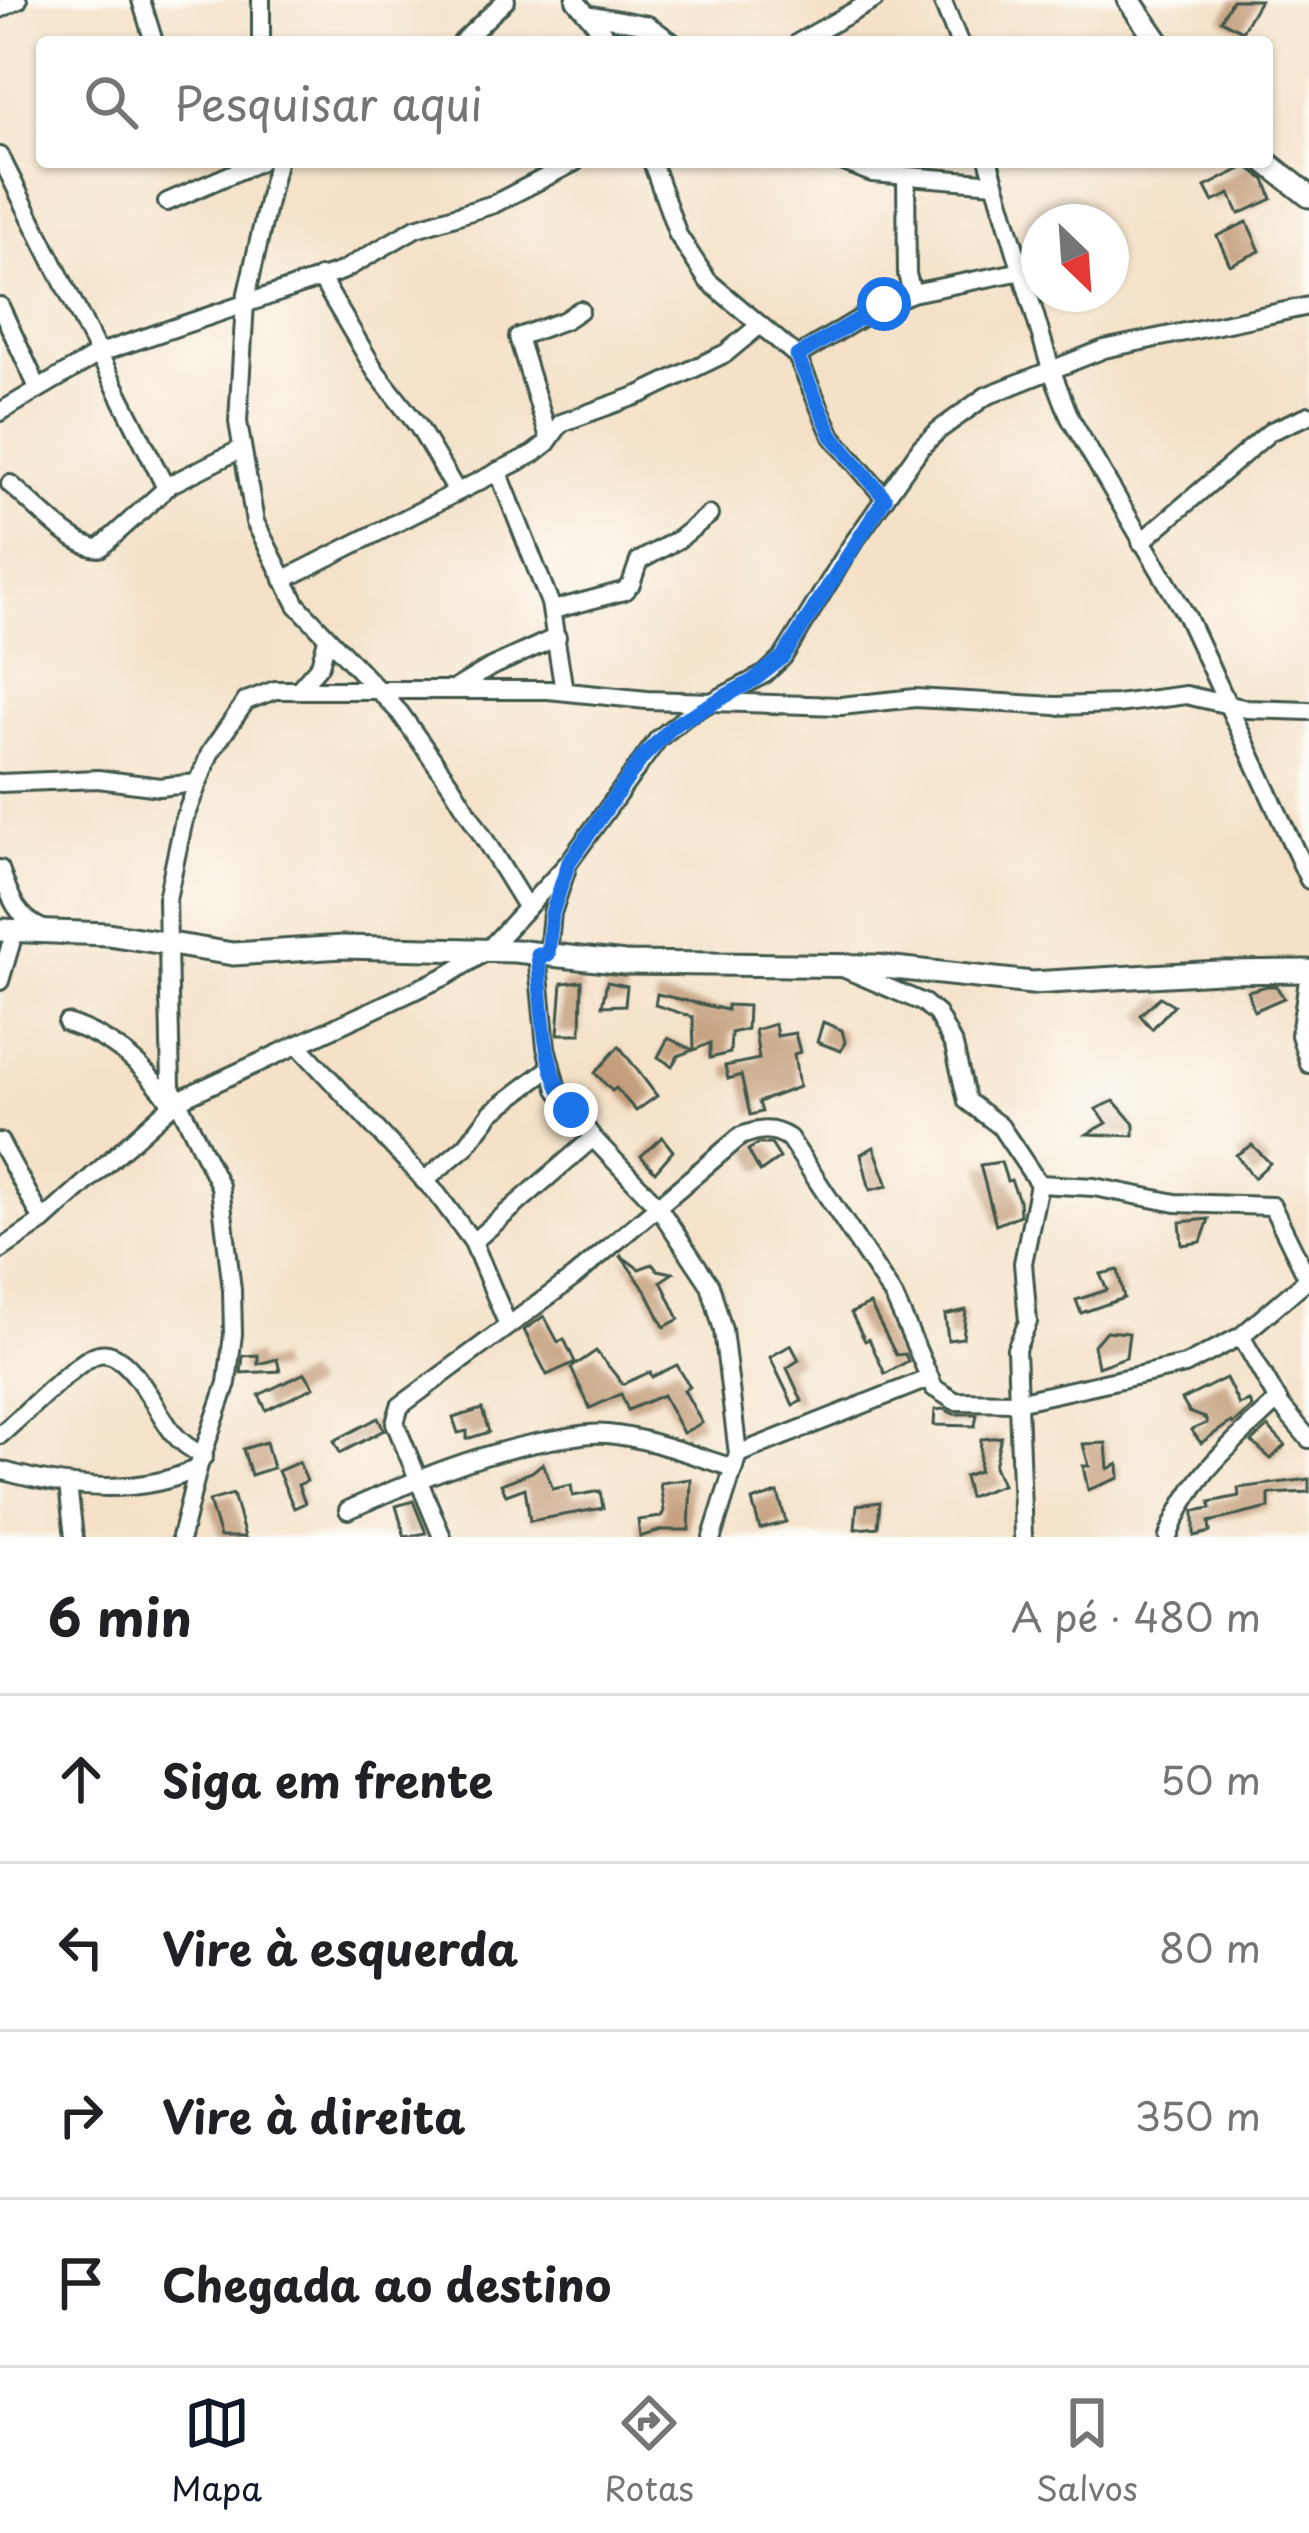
<!DOCTYPE html>
<html lang="pt">
<head>
<meta charset="utf-8">
<style>
  body { margin:0; font-family:"Playpen Sans",sans-serif; background:#f6f6f6; color:#202124 }
  .compass { position:absolute; left:1021px; top:204px; width:108px; height:108px; border-radius:50%; background:#fff; box-shadow:0 3px 9px #0004; rotate:155deg }
  .stop { position:absolute; width:36px; height:36px; margin:-27px; border:9px solid #1a73e8; border-radius:50%; background:#fff }
  .stop.end { background:#1a73e8; border-color:#fff; box-shadow:0 3px 12px #0008 }
  .list { margin:0; padding:0; list-style:none }
  h2 { display:flex; justify-content:space-between; align-items:center; height:156px; margin:0; padding:0 48px; font-size:51px }
  h2 small { font-size:39px; font-weight:400; color:#757577 }
  .list li { display:grid; grid-template-columns:78px 1fr auto; gap:36px; align-items:center; box-sizing:border-box; height:168px; padding:0 48px; border-top:3px solid #e0e0e0 }
  .list b { display:block; font-size:45px; white-space:nowrap }
  .list em { font-size:39px; font-style:normal; color:#757577 }
  .icon { flex:none; width:66px; height:66px; fill:none; stroke:currentColor; stroke-width:2; stroke-linecap:round; stroke-linejoin:round }
  .map { position:relative; flex:none; width:1309px; height:1537px; overflow:hidden }
  .search { position:absolute; background:#fff; box-shadow:0 3px 9px #0004; left:36px; right:36px; top:36px; height:132px; display:flex; align-items:center; gap:30px; box-sizing:border-box; padding:0 42px; border-radius:12px; color:#757577; font-size:45px }
  .sheet { height:828px; background:#fff }
  nav { display:flex; justify-content:space-around; align-items:center; box-sizing:border-box; height:168px; border-top:3px solid #e0e0e0; background:#fff; font-size:33px; color:#757577 }
  nav a { display:grid; justify-items:center; gap:6px }
  nav .on { color:#111827 }
  .map>svg:first-child { display:block }
  .building { fill:#c39c79 }
  .lines { fill:none; stroke-linecap:round; stroke-linejoin:round }
  .minor-casing { stroke:#3f564a; stroke-width:22 }
  .tertiary-casing { stroke:#3f564a; stroke-width:27 }
  .minor { stroke:#fff; stroke-width:16 }
  .tertiary { stroke:#fff; stroke-width:21 }
  .route { stroke:#1a73e8; stroke-width:15 }
</style>
</head>
<body>
<div class="map">
<svg width="1309" height="1537" viewBox="0 0 1309 1537">
  <rect width="100%" height="100%" fill="#fdfcf7"/>
  <filter id="ink" filterUnits="userSpaceOnUse"><feTurbulence type="fractalNoise" baseFrequency=".00833" numOctaves="2"/><feDisplacementMap in="SourceGraphic" scale="24" xChannelSelector="R" yChannelSelector="G"/><feConvolveMatrix kernelMatrix="1 2 1 2 8 2 1 2 1" color-interpolation-filters="sRGB"/></filter>
  <filter id="wash" filterUnits="userSpaceOnUse"><feTurbulence type="fractalNoise" baseFrequency=".004" numOctaves="4" result="noise"/><feDisplacementMap in="SourceGraphic" scale="48" xChannelSelector="R" yChannelSelector="G"/><feGaussianBlur stdDeviation="2.7" result="paint"/><feColorMatrix in="noise" values="0 0 0 0 0 0 0 0 0 0 0 0 0 0 0 0 0 1.4 0 .05"/><feComposite in="paint" operator="in"/></filter>
  <g filter="url(#wash)">
    <rect width="100%" height="100%" fill="#f4e1c7"/>
    <g id="blocks">
      <!-- building -->
      <g class="building">
        <path d="M1232 0H1260L1242 31 1221 20Z"/>
        <path d="M1247 166 1265 180 1272 199 1239 214 1230 194 1213 202 1205 187Z"/>
        <path d="M1247 222 1260 251 1230 265 1217 236Z"/>
        <path d="M582 981 581 1034H558L562 983Z"/>
        <path d="M607 982 627 986 625 1005 602 1006Z"/>
        <path d="M1267 986H1276L1284 998 1254 1011 1248 991Z"/>
        <path d="M657 994 727 1010V1005L748 1006 747 1029 731 1033 730 1053 710 1058V1043L694 1050 693 1017 655 1005Z"/>
        <path d="M1160 997 1174 1005 1152 1029 1140 1015Z"/>
        <path d="M823 1022 842 1030 845 1042 841 1051 817 1042Z"/>
        <path d="M775 1024 777 1036 795 1033 800 1052 794 1054 799 1087 759 1102 762 1112 750 1115 741 1075 728 1079 725 1066 759 1059 755 1030Z"/>
        <path d="M668 1038 693 1050 678 1056 672 1066 658 1057Z"/>
        <path d="M619 1046 657 1096 636 1111 616 1088 612 1091 595 1073Z"/>
        <path d="M1114 1101 1134 1124V1136L1087 1134 1107 1123 1096 1109Z"/>
        <path d="M662 1137 673 1151 655 1172 641 1156Z"/>
        <path d="M758 1144H771L780 1158 760 1172 748 1150Z"/>
        <path d="M1252 1145 1270 1163 1254 1178 1236 1155Z"/>
        <path d="M874 1147 888 1186 870 1190 861 1154Z"/>
        <path d="M1001 1162 1007 1181 1011 1180 1019 1200 1020 1215 996 1225 980 1165Z"/>
        <path d="M1209 1219 1201 1242 1182 1245 1180 1222Z"/>
        <path d="M620 1255 639 1269 652 1264 658 1270 673 1273 661 1281 679 1319 664 1327 646 1291Z"/>
        <path d="M1118 1270 1124 1298 1081 1313 1076 1300 1107 1290 1100 1274Z"/>
        <path d="M870 1304 896 1355 905 1354 908 1361 885 1374 869 1339 865 1341 851 1313Z"/>
        <path d="M966 1310 963 1338 948 1340 945 1315Z"/>
        <path d="M544 1316 558 1342 564 1339 575 1362 547 1375 524 1330Z"/>
        <path d="M1106 1331 1129 1333 1126 1357 1098 1367 1094 1345Z"/>
        <path d="M791 1345 799 1360 787 1368 802 1401 793 1405 770 1357Z"/>
        <path d="M596 1351 623 1384 650 1372 652 1377 677 1365 690 1387 684 1390 702 1423 683 1433 663 1395 628 1410 621 1394 590 1408 571 1368Z"/>
        <path d="M258 1355V1364L277 1359 280 1371 241 1373 243 1356Z"/>
        <path d="M305 1373 314 1387 266 1410 259 1395Z"/>
        <path d="M1226 1378 1239 1405 1249 1401 1252 1407 1233 1424 1231 1422 1201 1443 1191 1430 1207 1423 1205 1418 1189 1412 1182 1400Z"/>
        <path d="M482 1409 489 1432 467 1439V1431L458 1433 453 1418Z"/>
        <path d="M943 1409 954 1414H977L975 1426 934 1425 935 1410Z"/>
        <path d="M378 1418 384 1430 340 1453 334 1441Z"/>
        <path d="M1268 1427 1285 1445 1271 1459 1252 1442Z"/>
        <path d="M1001 1437 994 1466 1002 1485 969 1497 964 1476 979 1471 981 1439Z"/>
        <path d="M266 1442 273 1468 251 1475 243 1449Z"/>
        <path d="M1106 1443 1108 1469 1118 1464 1119 1478 1088 1490 1083 1466H1089L1083 1444Z"/>
        <path d="M299 1462 307 1481 298 1485 305 1503 294 1508 278 1471Z"/>
        <path d="M543 1463 553 1489 571 1485 573 1496 600 1491 603 1508 530 1521 525 1488 506 1495 501 1484 532 1472Z"/>
        <path d="M691 1479 689 1530H661L640 1537 638 1520 661 1517 664 1511 660 1483Z"/>
        <path d="M1309 1479V1492L1269 1494V1508L1209 1522 1210 1532 1194 1536V1511L1211 1508 1210 1502 1239 1496 1238 1488Z"/>
        <path d="M778 1493 786 1522 760 1529 752 1501Z"/>
        <path d="M233 1494 245 1537H220L209 1501Z"/>
        <path d="M413 1501 426 1533 405 1537 396 1506Z"/>
        <path d="M880 1502 878 1527 855 1529 857 1505Z"/>
      </g>
    </g>
  </g>
  <g filter="url(#ink)">
    <use href="#blocks" fill-opacity="0" stroke="#3f564a" stroke-width="3"/>
    <g class="lines">
      <!-- minor casing -->
      <g class="minor-casing">
        <g id="minor">
          <path d="M141 0 154 42"/>
          <path d="M575 0 611 42"/>
          <path d="M942 0 959 42"/>
          <path d="M0 9 18 0"/>
          <path d="M591 15 648 25 672 42"/>
          <path d="M261 42V0"/>
          <path d="M462 42 506 0"/>
          <path d="M799 42 874 0"/>
          <path d="M0 156 166 488"/>
          <path d="M277 162 245 302 238 422 255 522 297 605 400 713 451 785 527 908"/>
          <path d="M652 162 678 235 708 281 797 356 832 436 885 498"/>
          <path d="M844 162 872 173 995 183"/>
          <path d="M989 162 1051 369 1070 418 1187 617 1309 880"/>
          <path d="M906 177 907 274 912 293"/>
          <path d="M167 202 259 162"/>
          <path d="M320 277 376 372 418 426 457 492"/>
          <path d="M0 306 38 388"/>
          <path d="M797 356 884 304 912 293 1022 271"/>
          <path d="M0 412 100 353 342 271 416 228 494 204 575 162"/>
          <path d="M549 438 518 337 565 320 580 310"/>
          <path d="M498 471 550 603 564 691"/>
          <path d="M10 484C32 502 73 548 100 548L171 484 241 449"/>
          <path d="M1141 542 1271 431 1309 415"/>
          <path d="M283 580 533 454 547 443 561 423 641 394 726 353 760 325"/>
          <path d="M553 610 624 591 631 584 639 561 679 539 709 515"/>
          <path d="M456 688 491 667 557 637"/>
          <path d="M298 690 320 665 327 639"/>
          <path d="M0 783 98 779 160 787 195 783"/>
          <path d="M0 869C9 894 16 918 43 929"/>
          <path d="M537 954 546 1047 557 1089 593 1138 656 1204 710 1285 723 1330 738 1454 712 1537"/>
          <path d="M548 955 552 913 567 868"/>
          <path d="M840 967 924 1003 937 1014 954 1046 967 1101 1000 1126 1039 1184 1023 1263 1028 1322 1016 1349 1023 1537"/>
          <path d="M1309 973 1300 1035 1309 1064"/>
          <path d="M0 981 15 930"/>
          <path d="M67 1023C113 1038 144 1065 172 1104"/>
          <path d="M299 1046 438 1195 473 1242 507 1323"/>
          <path d="M0 1142 43 1221"/>
          <path d="M424 1181 466 1146 492 1112 550 1068"/>
          <path d="M1039 1184 1094 1187 1176 1203 1272 1206 1308 1279"/>
          <path d="M473 1242 593 1138"/>
          <path d="M0 1250 43 1221 176 1101 446 976 487 951 569 862 658 739 692 712 765 674 783 657 851 546 921 447 939 430 986 396 1104 349 1309 306"/>
          <path d="M1241 1336 1281 1406 1309 1439"/>
          <path d="M0 1435C24 1415 68 1369 93 1356 127 1339 156 1413 174 1434 182 1444 192 1450 204 1456"/>
          <path d="M738 1454 930 1378"/>
          <path d="M0 1470C63 1488 138 1497 198 1468"/>
          <path d="M68 1485 74 1537"/>
          <path d="M348 1510C415 1480 478 1453 551 1440 569 1437 589 1432 607 1434 650 1438 693 1456 734 1468"/>
          <path d="M181 1537 198 1468 227 1383 233 1334 232 1290 220 1186 171 1087 167 899 184 819 210 753 246 701 275 690H548L647 700 841 706 915 698 1056 706 1117 704 1186 695 1247 709 1309 711"/>
          <path d="M442 1537 395 1423 400 1406 573 1278 741 1136C760 1129 772 1127 789 1138L894 1297 934 1388 955 1401 1017 1402 1185 1365 1241 1336 1309 1278"/>
          <path d="M1168 1537C1189 1477 1233 1443 1278 1400"/>
        </g>
      </g>
      <!-- tertiary casing -->
      <g class="tertiary-casing">
        <g id="tertiary">
          <path d="M1129 0 1158 42"/>
          <path d="M1266 162 1309 196"/>
          <path d="M0 930 108 934 233 954 343 947 515 951 625 963 876 966 1032 983 1218 972 1309 971"/>
        </g>
      </g>
      <!-- minor -->
      <use href="#minor" class="minor"/>
      <!-- tertiary -->
      <use href="#tertiary" class="tertiary"/>
    </g>
  </g>
  <g class="lines" filter="url(#ink)">
    <!-- route -->
    <path class="route" d="M571 1110C540 1064 543 1007 538 954L548 955 552 913 569 862 642 758 674 725 754 680 783 657 885 498 832 436 797 356 884 304"/>
  </g>
</svg>
<svg class="compass" viewBox="-18 -18 36 36"><path d="M0-13l5 13h-10z" fill="#e53935"/><path d="M0 13l5-13h-10z" fill="#757577"/></svg>
<div class="stop" style="left:884px;top:304px"></div>
<div class="stop end" style="left:571px;top:1110px"></div>
<div class="search"><svg class="icon" aria-label="search" viewBox="0 0 24 24"><circle cx="10" cy="10" r="6"/><path d="M15 15l6 6"/></svg>Pesquisar aqui</div>
</div>
<section class="sheet">
<h2>6 min<small>A pé · 480 m</small></h2>
<ul class="list">
<li><svg class="icon" aria-label="ahead" viewBox="0 0 24 24"><path d="M12 20V5M6 11l6-6 6 6"/></svg><div><b>Siga em frente</b></div><em>50 m</em></li>
<li><svg class="icon" aria-label="left" viewBox="0 0 24 24"><path d="M17 20v-9H6M10 6l-5 5 5 5"/></svg><div><b>Vire à esquerda</b></div><em>80 m</em></li>
<li><svg class="icon" aria-label="right" viewBox="0 0 24 24"><path d="M7 20v-9h11M14 6l5 5-5 5"/></svg><div><b>Vire à direita</b></div><em>350 m</em></li>
<li><svg class="icon" aria-label="arrive" viewBox="0 0 24 24"><path d="M6 21V4h12l-3 4 3 4H6"/></svg><div><b>Chegada ao destino</b></div></li>
</ul>
</section>
<nav>
<a class="on"><svg class="icon" aria-label="map" viewBox="0 0 24 24"><path d="M3 6l6-2 6 2 6-2v14l-6 2-6-2-6 2zM9 4v14M15 6v14"/></svg>Mapa</a>
<a><svg class="icon" aria-label="directions" viewBox="0 0 24 24"><path d="M12 3l9 9-9 9-9-9zM9 14v-3h6M13 9l2 2-2 2"/></svg>Rotas</a>
<a><svg class="icon" aria-label="saved" viewBox="0 0 24 24"><path d="M7 4h10v16l-5-4-5 4z"/></svg>Salvos</a>
</nav>
</body>
</html>
